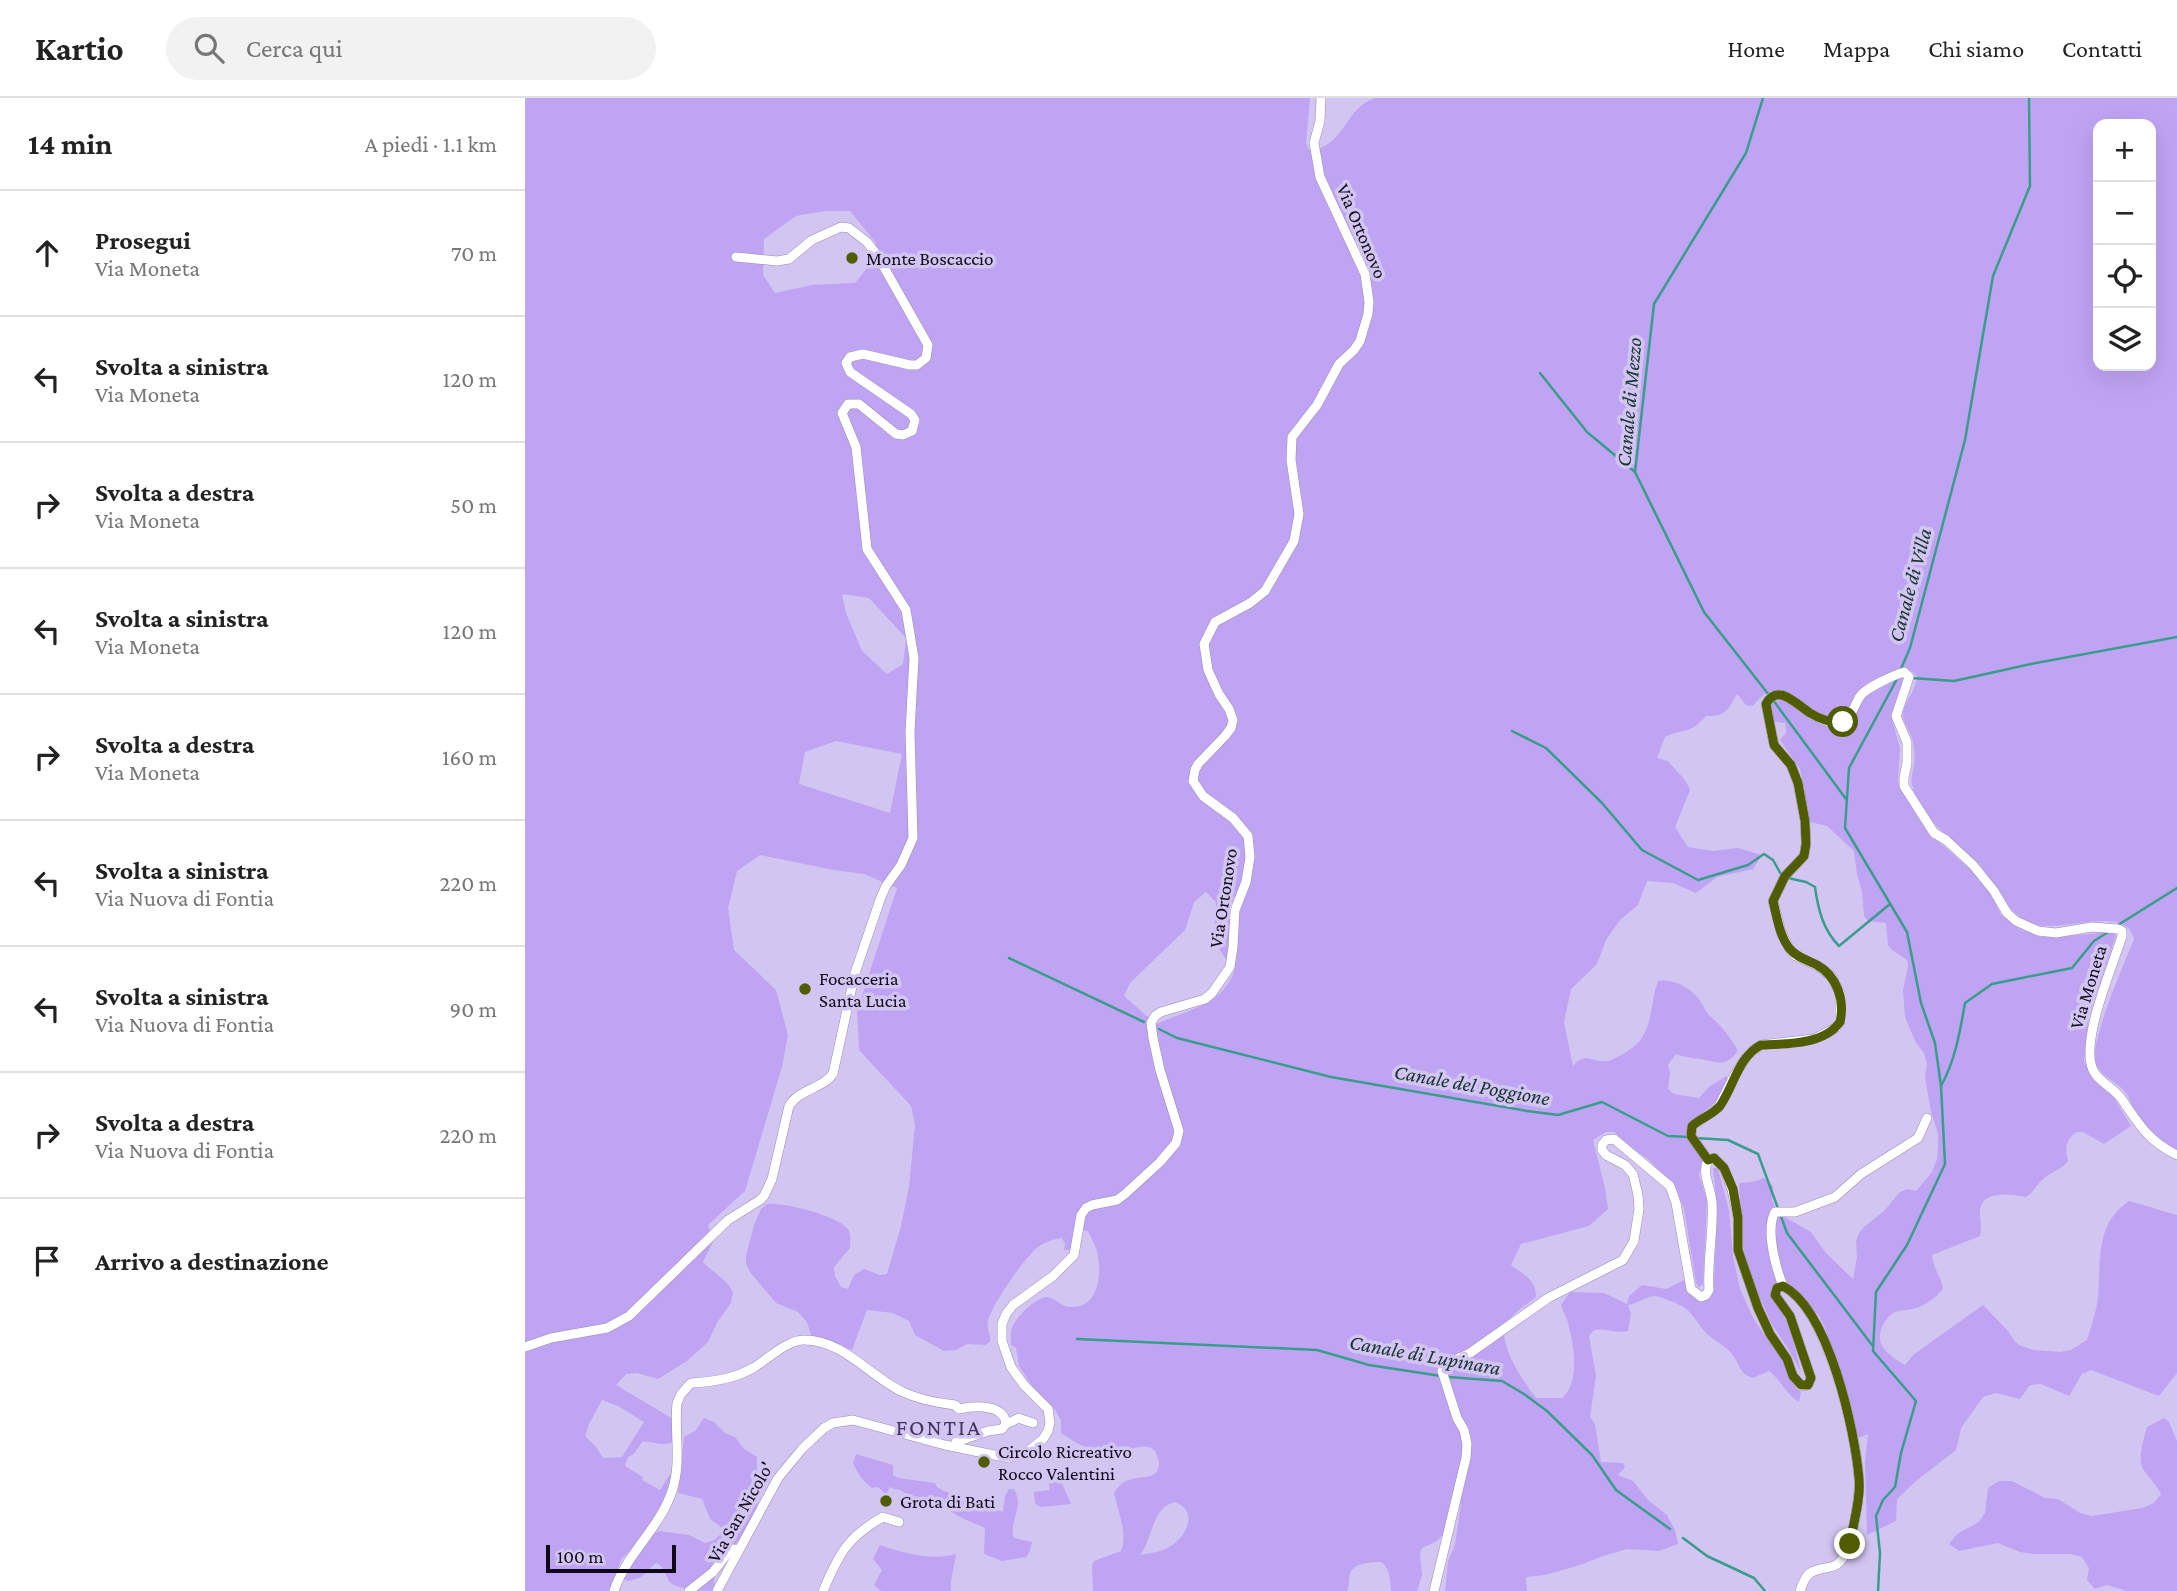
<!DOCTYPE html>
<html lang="it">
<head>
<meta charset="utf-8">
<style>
  body { margin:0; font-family:"Crimson Pro",serif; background:#f2f2f2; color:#222 }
  .controls { position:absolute; right:21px; top:21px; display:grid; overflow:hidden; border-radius:14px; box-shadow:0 7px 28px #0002 }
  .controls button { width:63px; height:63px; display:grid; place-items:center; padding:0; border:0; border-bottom:2px solid #e0e0e0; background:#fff; color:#222; font:35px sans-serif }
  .scale { position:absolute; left:21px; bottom:18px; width:130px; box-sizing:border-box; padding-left:7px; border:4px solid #0f0918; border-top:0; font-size:19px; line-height:24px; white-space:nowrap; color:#0f0918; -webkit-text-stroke:5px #d3c5f2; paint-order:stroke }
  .stop { position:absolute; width:21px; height:21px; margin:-16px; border:5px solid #4f5d00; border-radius:50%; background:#fff }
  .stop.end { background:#4f5d00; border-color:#fff; box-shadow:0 2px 7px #0008 }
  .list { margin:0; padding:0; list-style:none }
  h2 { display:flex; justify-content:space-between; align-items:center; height:91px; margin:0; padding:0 28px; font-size:30px }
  h2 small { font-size:23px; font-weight:400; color:#767676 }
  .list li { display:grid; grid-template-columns:46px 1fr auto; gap:21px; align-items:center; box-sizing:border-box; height:126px; padding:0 28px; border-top:2px solid #e0e0e0 }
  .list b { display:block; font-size:26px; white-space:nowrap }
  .list p { margin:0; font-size:23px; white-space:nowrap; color:#767676 }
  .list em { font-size:23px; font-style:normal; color:#767676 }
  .icon { flex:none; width:38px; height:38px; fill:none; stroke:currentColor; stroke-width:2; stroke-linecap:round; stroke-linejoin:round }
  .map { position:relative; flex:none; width:1652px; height:1493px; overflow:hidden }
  header { display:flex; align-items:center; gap:42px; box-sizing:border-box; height:98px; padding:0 35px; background:#fff; border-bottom:2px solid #e0e0e0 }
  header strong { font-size:33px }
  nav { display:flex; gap:38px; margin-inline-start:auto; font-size:24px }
  .search { width:490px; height:63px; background:#f2f2f2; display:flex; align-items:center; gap:18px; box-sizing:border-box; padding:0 24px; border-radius:38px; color:#767676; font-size:26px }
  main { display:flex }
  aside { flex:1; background:#fff }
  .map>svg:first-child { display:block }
  .green { fill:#bfa4f3; fill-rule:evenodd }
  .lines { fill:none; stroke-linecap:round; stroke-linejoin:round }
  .stream { stroke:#3a9c8b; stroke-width:2.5 }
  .minor-casing { stroke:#988bb5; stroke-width:10 }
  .minor { stroke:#fff; stroke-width:9 }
  .route { stroke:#4f5d00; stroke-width:9 }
  .poi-dot { fill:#4f5d00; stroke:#d3c5f2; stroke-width:2.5 }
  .labels { text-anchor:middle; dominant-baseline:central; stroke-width:7; stroke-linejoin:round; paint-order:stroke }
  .street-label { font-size:19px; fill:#0f0918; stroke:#d3c5f2 }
  .poi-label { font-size:19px; fill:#0f0918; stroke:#d3c5f2; text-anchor:start }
  .water-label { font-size:21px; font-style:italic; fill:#16342e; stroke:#d3c5f2 }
  .quarter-label { font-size:23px; letter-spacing:2px; fill:#42355a; stroke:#d3c5f2 }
</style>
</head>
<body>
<header>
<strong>Kartio</strong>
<div class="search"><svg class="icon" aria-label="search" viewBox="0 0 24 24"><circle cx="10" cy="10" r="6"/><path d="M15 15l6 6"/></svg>Cerca qui</div>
<nav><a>Home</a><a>Mappa</a><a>Chi siamo</a><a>Contatti</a></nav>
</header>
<main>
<aside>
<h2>14 min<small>A piedi · 1.1 km</small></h2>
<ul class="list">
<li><svg class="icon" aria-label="ahead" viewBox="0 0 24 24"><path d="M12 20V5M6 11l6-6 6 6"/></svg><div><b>Prosegui</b><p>Via Moneta</p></div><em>70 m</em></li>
<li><svg class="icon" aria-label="left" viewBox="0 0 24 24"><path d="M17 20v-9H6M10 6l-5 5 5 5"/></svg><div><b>Svolta a sinistra</b><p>Via Moneta</p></div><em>120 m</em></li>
<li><svg class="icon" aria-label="right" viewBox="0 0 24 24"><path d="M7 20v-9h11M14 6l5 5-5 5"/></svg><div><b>Svolta a destra</b><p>Via Moneta</p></div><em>50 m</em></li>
<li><svg class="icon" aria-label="left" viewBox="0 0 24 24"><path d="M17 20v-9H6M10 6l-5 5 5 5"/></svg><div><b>Svolta a sinistra</b><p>Via Moneta</p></div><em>120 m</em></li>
<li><svg class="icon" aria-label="right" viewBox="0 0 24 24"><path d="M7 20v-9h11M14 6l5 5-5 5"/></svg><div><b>Svolta a destra</b><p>Via Moneta</p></div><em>160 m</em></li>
<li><svg class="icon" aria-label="left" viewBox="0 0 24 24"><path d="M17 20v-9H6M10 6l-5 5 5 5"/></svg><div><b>Svolta a sinistra</b><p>Via Nuova di Fontia</p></div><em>220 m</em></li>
<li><svg class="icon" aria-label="left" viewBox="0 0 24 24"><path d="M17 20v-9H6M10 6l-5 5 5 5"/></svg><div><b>Svolta a sinistra</b><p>Via Nuova di Fontia</p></div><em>90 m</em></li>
<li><svg class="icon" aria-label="right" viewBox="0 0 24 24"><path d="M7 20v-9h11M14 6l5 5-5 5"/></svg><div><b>Svolta a destra</b><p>Via Nuova di Fontia</p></div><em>220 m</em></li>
<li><svg class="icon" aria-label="arrive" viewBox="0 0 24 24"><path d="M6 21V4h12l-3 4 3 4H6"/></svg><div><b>Arrivo a destinazione</b></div></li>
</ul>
</aside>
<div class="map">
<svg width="1652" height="1493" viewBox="0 0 1652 1493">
  <rect width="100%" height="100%" fill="#d3c5f2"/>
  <!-- green -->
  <g class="green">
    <path d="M0 0H785L781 45 784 52C820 50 818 11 850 0H1652V1053C1639 1046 1623 1035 1615 1022 1610 1015 1607 1006 1603 998 1596 985 1575 979 1570 964 1565 943 1600 864 1609 841 1601 803 1531 839 1503 824 1478 810 1472 788 1455 767 1447 758 1436 751 1427 743 1410 728 1393 709 1387 687 1385 679 1389 673 1389 666 1390 659 1389 651 1388 644 1387 635 1376 623 1378 614 1381 602 1390 594 1392 579L1388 574 1376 570C1365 576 1351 582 1340 589 1326 600 1326 614 1308 621 1278 614 1257 569 1228 608L1221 607 1212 596C1203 612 1200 619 1181 618 1163 638 1160 629 1140 639L1132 660 1143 663C1151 673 1160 679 1165 692L1150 729 1163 749 1188 753 1213 750 1237 757 1228 771 1192 779 1171 795 1148 785 1122 783 1113 807 1095 822 1081 842 1072 866 1046 891 1039 924 1048 968C1061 953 1066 965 1082 963 1091 962 1112 948 1117 940 1128 923 1126 901 1133 883 1149 880 1167 890 1176 904 1179 908 1181 915 1185 918 1196 928 1206 939 1213 953 1200 970 1193 964 1175 961 1167 960 1159 959 1151 956L1143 967 1145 975 1143 991 1149 996 1174 1000 1185 988 1202 978C1204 1007 1169 1011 1162 1036L1165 1044 1178 1058 1174 1077 1182 1102 1178 1186 1174 1189 1171 1185 1159 1111 1152 1092 1123 1061 1108 1051 1089 1034H1081L1068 1042 1080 1090 1083 1111 1064 1128 996 1146 986 1167C999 1177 1011 1181 1011 1199 1001 1207 989 1214 982 1225 970 1244 1000 1285 1011 1300H1037C1055 1285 1049 1250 1044 1229 1043 1221 1038 1215 1036 1207L1045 1194 1079 1195 1102 1206 1104 1198 1117 1187 1141 1191 1159 1182 1168 1199 1175 1202 1183 1200C1191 1186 1189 1173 1190 1158 1192 1127 1192 1100 1188 1070H1193L1204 1113 1208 1158 1215 1191 1228 1220 1254 1257 1266 1282 1276 1293 1274 1304C1261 1296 1256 1282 1244 1273L1228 1280C1214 1276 1215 1266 1207 1256 1200 1247 1189 1243 1181 1235 1167 1219 1167 1210 1145 1203 1139 1201 1135 1198 1129 1198 1120 1199 1112 1206 1103 1207L1106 1216 1103 1233C1091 1236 1081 1230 1069 1232L1064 1238 1071 1278 1065 1319 1070 1326 1076 1364 1098 1365 1100 1369 1093 1377 1108 1383 1123 1402 1142 1417 1150 1432 1153 1446 1134 1453 1102 1451 1078 1458 1055 1467 1020 1477 1001 1479 1002 1493H920L923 1463 930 1447 936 1405C915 1413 926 1432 913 1442 908 1446 902 1447 897 1450L895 1456 897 1477 892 1493H866C865 1482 866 1471 856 1464 846 1464 828 1465 825 1476 823 1482 825 1487 822 1493H568L567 1468 569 1463 596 1453C603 1435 593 1414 589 1395 602 1373 620 1384 631 1375 634 1371 635 1365 633 1360 627 1335 596 1359 580 1356 566 1354 548 1343 536 1335V1323L531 1313 509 1291 494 1268 491 1250 486 1247C486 1242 485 1235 487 1230 490 1220 511 1199 522 1199 531 1200 537 1210 547 1209 575 1209 577 1174 572 1153 570 1146 566 1140 563 1133L557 1132 545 1152H539L540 1146 537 1140C529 1141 519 1144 512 1150 500 1159 466 1208 463 1223 461 1230 466 1236 465 1244L460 1247 442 1246 431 1252 419 1253 390 1237 384 1223 368 1215 342 1212 327 1252 286 1237 282 1224 273 1214 251 1205 225 1174 221 1166V1158L229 1127 236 1111 242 1106C256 1103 319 1119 324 1133 326 1138 325 1146 325 1150L309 1169 310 1178 316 1189 323 1191 329 1177 339 1171 355 1177 362 1176 376 1128 384 1089 390 1027 386 1008 334 952 332 913 372 790 339 776 309 772 235 757 212 773 203 810 209 852 251 892 263 937 257 969 220 1093 183 1127 188 1144 178 1164C189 1175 201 1181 208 1194L206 1205 193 1223 183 1244 162 1263 133 1281 112 1275 101 1276 91 1287 148 1321 149 1343C137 1350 130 1342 117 1344L109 1356 103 1359 100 1368 118 1379 117 1382 135 1392 145 1376 148 1378 138 1406 109 1449 96 1461 86 1493H0ZM1573 26H1626V268H1573ZM300 113H325L351 145 342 170 330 185 287 187 250 195 238 177 239 141 271 118ZM317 496 344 500 381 540 378 566 362 576 337 553 321 515ZM311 643 377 656 365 715 274 686 280 654ZM681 794 691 804 689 834 693 849 709 874C697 907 660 913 631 926L599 898 605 885 660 832 669 804ZM77 1302 93 1308 119 1324 97 1359 78 1360 72 1350 60 1338 64 1326ZM650 1404C673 1413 663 1436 647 1447 638 1454 626 1455 615 1457 628 1441 626 1410 650 1404Z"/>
    <path d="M1377 579 1380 581 1366 618 1375 650 1373 682 1375 690 1401 732 1451 777 1465 795 1476 817 1496 832 1517 839H1534L1585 834 1591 837 1564 918 1559 963 1568 982 1589 1000 1606 1028 1579 1046 1558 1034H1552C1540 1041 1540 1050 1543 1063 1536 1072 1526 1074 1518 1081 1511 1087 1509 1094 1501 1099 1485 1096 1455 1091 1455 1115 1455 1123 1457 1130 1455 1138L1407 1157C1408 1171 1416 1177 1418 1191 1411 1200 1398 1209 1387 1211 1382 1212 1375 1212 1370 1214 1365 1216 1362 1221 1359 1225 1347 1247 1363 1256 1380 1267L1388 1257 1458 1207 1484 1234 1488 1241 1494 1247 1508 1252 1535 1254 1546 1252 1562 1242C1566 1228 1572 1213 1573 1198 1576 1162 1570 1126 1604 1103 1620 1107 1636 1113 1652 1117V1275L1634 1298 1566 1272 1557 1276 1544 1298 1516 1286 1505 1287 1495 1301 1471 1295 1458 1299 1436 1330 1431 1352 1391 1383 1372 1401 1371 1423 1342 1437 1340 1364 1343 1336 1331 1341 1324 1303 1300 1230 1294 1218 1265 1186 1259 1183 1250 1186C1246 1192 1246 1195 1250 1201 1264 1224 1270 1248 1276 1274L1262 1249 1246 1225 1225 1177 1217 1145 1214 1085 1227 1084 1239 1080 1248 1088 1247 1102 1253 1115 1286 1134 1301 1155 1328 1181 1332 1159 1331 1143 1334 1135 1339 1129 1359 1113 1375 1094 1383 1091 1391 1093 1407 1074 1412 1061 1413 1049V1036L1406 1013 1400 979 1402 967 1399 955 1391 945 1380 919 1378 892 1383 868 1382 862 1367 852 1363 847 1361 825 1343 823 1339 818 1337 793 1332 777 1329 753 1302 728 1285 724 1275 671 1255 642 1261 635 1260 625 1246 623 1245 607 1257 600 1303 627 1315 630 1326 624 1338 600 1343 596Z"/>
    <path d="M179 1320 189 1324 200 1335 210 1339 219 1351 232 1359V1374L239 1382 230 1394C244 1430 190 1452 189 1486L197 1493C181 1493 152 1493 144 1483 139 1475 140 1469 131 1465 119 1475 121 1480 102 1483L98 1481 124 1440 133 1433 164 1437 180 1445 189 1442 197 1435V1430L185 1421 177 1401 153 1395 159 1339 170 1333Z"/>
    <path d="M1639 1320 1644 1324 1652 1343V1493H1602L1582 1487 1570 1491 1562 1482 1564 1470 1557 1459 1545 1456H1508L1495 1454 1473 1445 1434 1453 1424 1446 1432 1436 1454 1424 1460 1415 1463 1390 1474 1383H1487L1520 1400 1533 1401 1555 1415 1567 1418 1617 1410 1629 1405 1636 1396C1631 1386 1624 1380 1618 1371 1612 1361 1619 1340 1622 1329Z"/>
    <path d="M331 1356 368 1367V1377L373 1380 410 1385 412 1389 419 1393 478 1414 480 1398 484 1391H489C500 1410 483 1424 489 1440L507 1444 505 1453 501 1459 477 1463 459 1456 460 1430C450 1425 436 1421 427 1414 420 1408 417 1404 407 1402L402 1413 386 1407V1398L373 1391 372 1392 365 1389 361 1397 353 1389 347 1390C339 1384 332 1375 328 1365Z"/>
    <path d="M531 1372 546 1406 516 1409 510 1406 509 1394 525 1392 522 1375Z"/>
    <path d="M355 1447C378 1455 407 1463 431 1456 430 1467 424 1484 426 1493H356L349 1487 357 1472 348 1461Z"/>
  </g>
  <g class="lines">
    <!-- stream -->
    <g class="stream">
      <path d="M1238 0 1221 55 1129 206 1110 374 1179 514 1244 597"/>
      <path d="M1015 275 1062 334 1110 374"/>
      <path d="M1375 573 1385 550 1440 342 1468 178 1505 88 1504 0"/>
      <path d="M1387 580 1429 583 1506 566 1652 539"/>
      <path d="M1248 602 1321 701"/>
      <path d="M987 633 1021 650 1077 705 1117 752 1173 782 1223 767 1239 756 1248 762 1257 778"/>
      <path d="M1263 780 1281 784 1290 789C1293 811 1298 832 1314 848L1365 806"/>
      <path d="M1593 827 1652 790"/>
      <path d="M484 860 619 924"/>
      <path d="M634 931 652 940 806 979 1002 1013 1033 1017 1077 1004 1143 1038 1164 1039"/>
      <path d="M1416 988C1430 963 1435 934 1440 905L1467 886 1547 870 1569 843 1585 833"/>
      <path d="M1170 1040 1203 1042 1233 1056 1262 1135 1347 1247"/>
      <path d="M552 1241 792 1252 844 1267 916 1278"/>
      <path d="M923 1279 977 1283 999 1296 1022 1313 1067 1357 1091 1392 1145 1431"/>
      <path d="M1158 1440 1182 1458 1229 1480 1240 1493"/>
      <path d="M1353 1493 1355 1455 1351 1418 1358 1402 1370 1389 1376 1355 1391 1303 1348 1253 1351 1194 1382 1147 1420 1066 1416 988 1410 945 1396 905 1382 834 1320 730 1324 670 1373 579"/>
    </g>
    <!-- minor casing -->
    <g class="minor-casing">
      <g id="minor">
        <path d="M1183 1062 1166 1038 1167 1028 1193 1010 1208 980 1222 958 1230 951 1236 947 1289 941 1312 929 1315 924V895L1306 878 1293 868 1271 858 1264 850 1256 834 1248 803 1260 778 1279 758 1281 746 1280 723 1273 685 1266 667 1249 647 1241 606C1252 585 1270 605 1282 613 1289 618 1302 625 1312 625 1326 625 1329 606 1336 597 1343 589 1369 577 1379 574L1384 579 1371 618 1382 644V665L1379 680V688L1409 735 1421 742 1448 767 1469 793 1482 815 1491 823 1513 833 1531 835 1567 829 1593 831 1597 833V838C1588 868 1553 946 1569 974 1575 984 1588 990 1596 1000 1614 1026 1623 1043 1652 1057"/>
        <path d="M1258 1188C1251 1170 1240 1132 1250 1114H1270L1310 1099 1336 1076 1393 1040 1402 1020"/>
        <path d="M0 1249 26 1240 82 1230 104 1218 203 1122 235 1102 239 1098 247 1081 264 1008C274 991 297 991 308 976L330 875 356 799 361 788 376 767 388 740 385 634 389 560 381 512 342 451 331 349 317 315 323 306H334L371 336 378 337 387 333 390 322 386 316 325 274 321 265 325 259 338 256 385 267H392L401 260 403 247 352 157 342 144 324 130 316 129 287 142 264 161 252 163 211 159"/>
        <path d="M496 1321 508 1325"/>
        <path d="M431 1344 463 1333 477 1331 481 1326 494 1320"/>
        <path d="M89 1493C101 1456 135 1430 147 1393 157 1364 149 1335 152 1305L156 1296 166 1285C188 1284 209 1281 228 1270 243 1261 262 1242 279 1242 319 1242 345 1279 378 1294 393 1301 413 1305 430 1307L434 1311C448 1308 479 1305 481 1326"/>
        <path d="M164 1493 188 1474 206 1451H210L212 1454"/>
        <path d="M192 1493 253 1380 277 1351 299 1330 308 1325 328 1322 420 1347 484 1360 501 1355 518 1341 523 1333 525 1325 523 1311 499 1287 486 1269 477 1243V1226L481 1216 488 1207 528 1178 549 1157 556 1117 561 1110 567 1107 592 1102 600 1096 635 1064 651 1045 654 1033 635 972 628 940 626 925 630 918 636 914 680 901 687 895 705 869 708 849 710 812 721 784 725 759 723 738 708 720 678 698 668 683 670 672 673 666 700 638 706 630 708 622 704 611 694 596 683 572 679 546 690 524 725 505 740 493 769 443 774 416 766 362 767 339 792 307 814 266 829 252 835 243 843 216 844 204 840 176 795 79 789 45 795 23 796 0"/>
        <path d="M298 1493C314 1456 322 1439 358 1419L374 1424"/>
        <path d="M909 1493 941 1360 942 1346 939 1332 932 1320 917 1273 920 1266 945 1255 1023 1200 1098 1162 1109 1143 1114 1111 1113 1097 1108 1076 1100 1067 1081 1057 1077 1052V1047L1081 1042 1089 1041 1145 1088 1151 1105 1166 1191 1176 1199 1181 1197 1184 1192C1182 1163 1189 1132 1187 1104 1186 1090 1176 1075 1183 1062L1189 1060 1199 1070 1207 1091 1213 1120V1152L1233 1210 1245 1236 1262 1261 1268 1278 1276 1288 1283 1287 1286 1280 1265 1218 1250 1197 1252 1190 1258 1188C1303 1211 1331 1335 1334 1382 1335 1397 1328 1436 1323 1450 1312 1477 1302 1465 1285 1475 1280 1478 1277 1487 1275 1493"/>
      </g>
    </g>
    <!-- minor -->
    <use href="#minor" class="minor"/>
  </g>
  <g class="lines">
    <!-- route -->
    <path class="route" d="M1318 624C1306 626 1295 621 1285 615 1272 607 1253 584 1241 606L1249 647 1266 667 1273 685 1280 723 1281 746 1279 758 1260 778 1248 803C1252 819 1254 836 1264 850 1271 859 1282 862 1292 867 1312 878 1320 902 1315 924 1299 947 1261 946 1236 947 1213 959 1209 988 1195 1008 1187 1017 1176 1020 1167 1028L1166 1038 1183 1062 1189 1060 1199 1070 1208 1091 1213 1120V1152L1233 1210 1245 1236 1262 1261 1268 1278 1276 1287H1283L1286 1280 1265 1218 1250 1197 1252 1190 1258 1188C1304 1212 1330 1333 1334 1381 1336 1401 1328 1426 1325 1446"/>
  </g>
  <!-- markers -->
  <g class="poi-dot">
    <circle cx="327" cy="160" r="7"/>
    <circle cx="280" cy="891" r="7"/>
    <circle cx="459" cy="1364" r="7"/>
    <circle cx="361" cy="1403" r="7"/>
  </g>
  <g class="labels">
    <!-- street labels -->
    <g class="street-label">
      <text transform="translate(837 133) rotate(67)">Via Ortonovo</text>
      <text transform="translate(698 800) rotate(-81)">Via Ortonovo</text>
      <text transform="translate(1563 889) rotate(-73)">Via Moneta</text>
      <text transform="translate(215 1414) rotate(-60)">Via San Nicolo'</text>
    </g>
    <!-- poi labels -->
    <g class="poi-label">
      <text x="341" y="160">Monte Boscaccio</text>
      <text x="294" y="880">Focacceria<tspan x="294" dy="22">Santa Lucia</tspan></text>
      <text x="473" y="1353">Circolo Ricreativo<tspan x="473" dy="22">Rocco Valentini</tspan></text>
      <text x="375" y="1403">Grota di Bati</text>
    </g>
    <!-- water labels -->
    <g class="water-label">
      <text transform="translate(1104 304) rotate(-85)">Canale di Mezzo</text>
      <text transform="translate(1385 487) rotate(-75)">Canale di Villa</text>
      <text transform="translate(947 987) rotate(10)">Canale del Poggione</text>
      <text transform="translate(900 1257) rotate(10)">Canale di Lupinara</text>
    </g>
    <!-- quarter labels -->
    <g class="quarter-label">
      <text x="414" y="1329">FONTIA</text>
    </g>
  </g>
</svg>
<div class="controls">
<button>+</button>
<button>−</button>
<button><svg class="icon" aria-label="locate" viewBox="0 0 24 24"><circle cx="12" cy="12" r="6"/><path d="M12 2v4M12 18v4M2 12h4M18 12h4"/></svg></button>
<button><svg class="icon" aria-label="layers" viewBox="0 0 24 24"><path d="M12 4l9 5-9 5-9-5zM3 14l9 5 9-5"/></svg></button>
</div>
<div class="scale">100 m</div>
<div class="stop" style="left:1318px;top:624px"></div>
<div class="stop end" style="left:1325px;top:1446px"></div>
</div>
</main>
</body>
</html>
